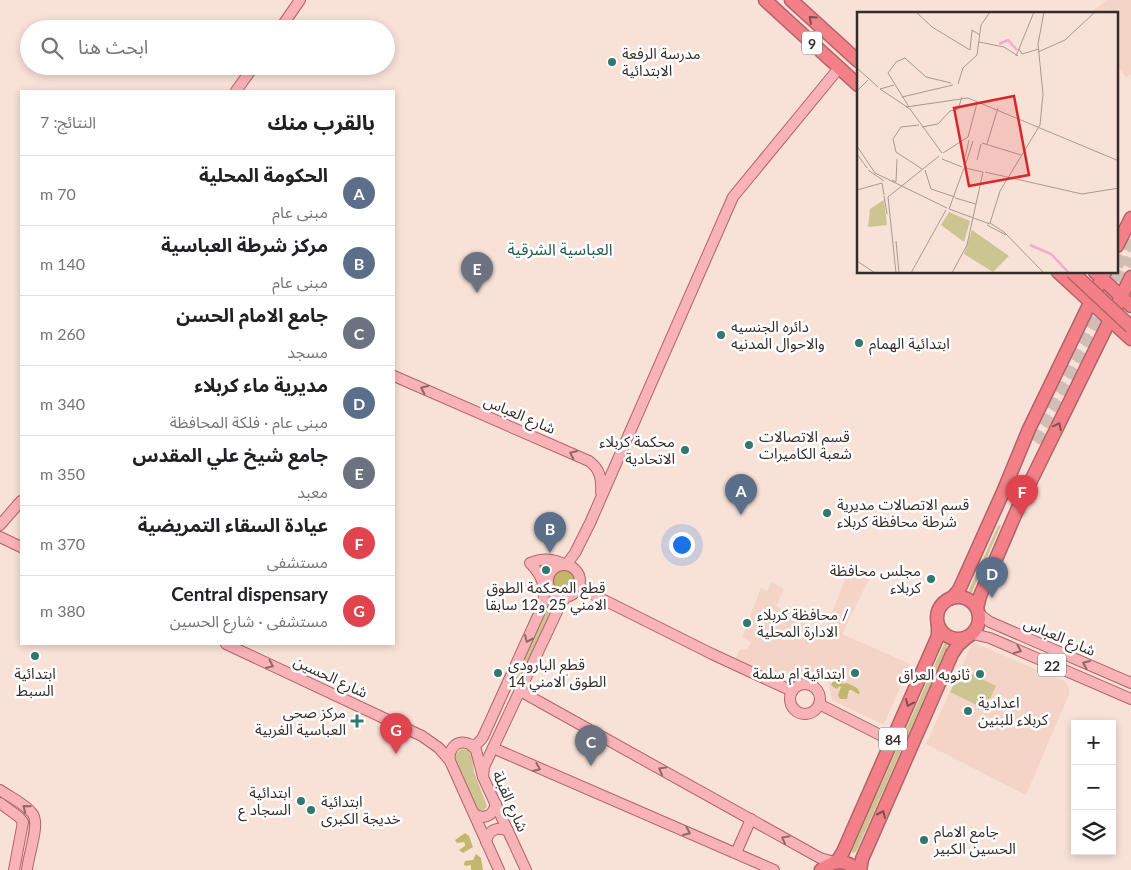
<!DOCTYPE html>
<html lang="ar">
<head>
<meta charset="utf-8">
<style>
  body { margin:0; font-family:Lato,"Noto Sans Arabic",sans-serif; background:#f6f6f6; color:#202124; direction:rtl }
  .controls { position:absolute; right:15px; bottom:15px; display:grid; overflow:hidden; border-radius:0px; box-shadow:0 2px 8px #0003 }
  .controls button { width:45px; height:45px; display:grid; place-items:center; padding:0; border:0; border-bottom:1px solid #e0e0e0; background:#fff; color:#202124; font:25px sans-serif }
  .you { position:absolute; left:681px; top:544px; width:18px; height:18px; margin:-12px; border:4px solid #fff; border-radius:50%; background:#1a73e8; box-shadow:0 0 0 8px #1a73e833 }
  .badge { display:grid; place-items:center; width:32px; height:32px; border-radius:50%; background:#b45309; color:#fff; font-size:16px; font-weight:700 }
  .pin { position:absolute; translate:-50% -41px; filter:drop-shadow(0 1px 2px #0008) }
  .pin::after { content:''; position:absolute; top:26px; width:18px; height:15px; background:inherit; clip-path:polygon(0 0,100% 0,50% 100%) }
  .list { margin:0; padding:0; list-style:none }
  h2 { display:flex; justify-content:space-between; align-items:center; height:65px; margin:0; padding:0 20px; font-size:21px }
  h2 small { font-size:16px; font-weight:400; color:#757577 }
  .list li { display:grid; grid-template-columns:32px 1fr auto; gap:15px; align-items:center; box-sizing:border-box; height:70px; padding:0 20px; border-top:1px solid #e0e0e0 }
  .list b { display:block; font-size:19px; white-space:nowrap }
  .list p { margin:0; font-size:16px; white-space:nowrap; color:#757577 }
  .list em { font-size:16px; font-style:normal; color:#757577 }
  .icon { flex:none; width:28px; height:28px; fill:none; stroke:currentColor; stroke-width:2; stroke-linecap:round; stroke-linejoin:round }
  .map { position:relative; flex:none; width:1131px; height:870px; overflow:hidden; direction:ltr }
  .search { position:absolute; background:#fff; box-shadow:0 2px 8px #0003; left:20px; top:20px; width:375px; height:55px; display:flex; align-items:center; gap:12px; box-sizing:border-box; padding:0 18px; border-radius:28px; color:#757577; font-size:19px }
  .panel { position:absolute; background:#fff; box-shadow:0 2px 8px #0003; left:20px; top:90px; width:375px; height:555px; border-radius:0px; direction:rtl }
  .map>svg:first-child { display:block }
  .built { fill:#f3d4c7 }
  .green { fill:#cdc591 }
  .forest { fill:#c3b76e }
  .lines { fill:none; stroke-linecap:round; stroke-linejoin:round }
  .highway-tunnel { stroke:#d1bdb4; stroke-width:12; stroke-dasharray:12 6; stroke-linecap:butt }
  .major-casing { stroke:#b16367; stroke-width:12 }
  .highway-casing { stroke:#b16367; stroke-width:15 }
  .major { stroke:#f8b3b8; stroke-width:10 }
  .highway { stroke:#f38088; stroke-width:12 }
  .highway-bridge-casing { stroke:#b16367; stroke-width:15; stroke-linecap:butt }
  .highway-bridge { stroke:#f38088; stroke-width:12 }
  .oneway { stroke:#824e4f }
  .oneway2 { stroke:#8d6969 }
  .poi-dot { fill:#31786e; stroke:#fff; stroke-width:2 }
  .labels { text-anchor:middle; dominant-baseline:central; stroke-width:5; stroke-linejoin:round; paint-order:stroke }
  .shield { fill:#fff; stroke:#726c69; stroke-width:1 }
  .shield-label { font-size:14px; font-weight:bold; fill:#362d29 }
  .poi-label { font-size:15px; fill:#362d29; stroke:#fff; text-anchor:start }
  .street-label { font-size:15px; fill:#362d29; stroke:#fff }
  .neighbourhood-label { font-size:16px; fill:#215a53; stroke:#fff }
  .inset-river { fill:none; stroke:#f2aacd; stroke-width:2.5 }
  .inset-road { fill:none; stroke:#aa9991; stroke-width:1 }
  .view { fill:#d62828; fill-opacity:0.15; stroke:#d62828; stroke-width:2.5 }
  .inset-edge { fill:none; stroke:#362d29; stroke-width:2.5 }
</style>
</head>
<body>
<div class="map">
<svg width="1131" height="870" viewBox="0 0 1131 870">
  <rect width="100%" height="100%" fill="#f8e1d7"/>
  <!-- built -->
  <g class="built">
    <path d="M1107 0H1131V74L1126 77 1117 65V14H1090Z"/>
    <path d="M849 570 870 577 842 634 910 664 885 722 882 724 832 700 829 685 822 674 815 687 807 684H802L795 688 733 663 740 649 747 650 751 642 742 637 761 588 767 591 772 582 784 589 776 606 823 635Z"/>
    <path d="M974 643 1064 681 1069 688V694L1026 795 926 744 971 646Z"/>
  </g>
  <!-- green -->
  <g class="green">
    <path d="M1001 525 972 592 970 593 969 590 998 526Z"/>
    <path d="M551 600 556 602 519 680 514 678Z"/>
    <path d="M944 644H947V647L856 852 852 853V850Z"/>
    <path d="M961 669 996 686 985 709 950 692Z"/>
    <path d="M461 749 468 750 472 756 474 772 487 806 484 810 479 811 476 807 456 762V754Z"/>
  </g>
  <!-- forest -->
  <g class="forest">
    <circle cx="564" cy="580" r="12"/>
    <path d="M830 675 843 681 842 683 843 684 847 683 857 688 860 693 858 694 852 690H849L847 699H840L838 695 841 687 840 686 836 689 831 685 833 681 829 676Z"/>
    <path d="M465 833 469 836 473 847 463 853 459 850 465 846V844L464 842 457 843 455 840Z"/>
    <path d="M476 854 481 858 483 870H471V865L465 866 464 864 465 861 473 860Z"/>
  </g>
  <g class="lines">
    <!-- highway-tunnel -->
    <g class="highway-tunnel">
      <path d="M1117 266 1131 238"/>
      <path d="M1032 440 1114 272"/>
      <path d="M1041 445 1131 258"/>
    </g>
    <!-- major casing -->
    <g class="major-casing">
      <g id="major">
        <path d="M280 29 300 0"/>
        <path d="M236 91 254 66"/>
        <path d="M394 376 589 461C600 469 602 479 601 492"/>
        <path d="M0 525 21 501"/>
        <path d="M0 537 21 547"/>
        <path d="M566 565 575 553 590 523 733 197 839 68"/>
        <circle cx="564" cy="581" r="16"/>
        <path d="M578 587 712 654 792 691"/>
        <path d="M979 614 990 622 1131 683"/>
        <path d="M973 634 990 638 1131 699"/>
        <path d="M226 644 422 736 439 748 450 761 499 870"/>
        <circle cx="805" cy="699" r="15"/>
        <path d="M520 691 820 858 834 862"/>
        <path d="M819 704 892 741"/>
        <path d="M471 745 476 750 483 777 526 870"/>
        <path d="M493 748 774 870"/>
        <path d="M450 761C448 751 455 740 466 743 470 744 469 745 474 745 478 744 481 740 483 737L542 607C547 589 543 576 530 563 542 558 554 558 565 565"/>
        <path d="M483 777 484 767 561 603 567 596"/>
        <path d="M0 790C10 797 24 803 32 813 41 823 28 855 27 870"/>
        <path d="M0 803 19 817 23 822 14 870"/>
        <path d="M474 814C484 820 493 816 496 804"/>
        <path d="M486 842C488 830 497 826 508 831"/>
        <path d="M736 853 751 819"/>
      </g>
    </g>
    <!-- highway casing -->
    <g class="highway-casing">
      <g id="highway">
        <path d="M765 0 858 85"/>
        <path d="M791 0 858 61"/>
        <path d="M1117 246 1131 218"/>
        <path d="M1058 272 1131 339"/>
        <path d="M1095 272 1131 306"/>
        <circle cx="958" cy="618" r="21"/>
        <path d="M952 598 959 590 1003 492 1029 429 1105 272"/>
        <path d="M977 608 980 596 1021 501 1131 277"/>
        <path d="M834 862 838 860 843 852 938 636V625"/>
        <path d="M821 870C833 860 846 859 857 870"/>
        <path d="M860 870 862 859 952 654 958 645 966 638"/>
      </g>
    </g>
    <!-- major -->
    <use href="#major" class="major"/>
    <!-- highway -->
    <use href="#highway" class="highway"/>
    <!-- highway-bridge casing -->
    <g class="highway-bridge-casing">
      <path id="highway-bridge" d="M1072 272 1131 327"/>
    </g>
    <!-- highway-bridge -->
    <use href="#highway-bridge" class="highway-bridge"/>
  </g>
  <!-- one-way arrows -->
  <defs><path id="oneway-chevron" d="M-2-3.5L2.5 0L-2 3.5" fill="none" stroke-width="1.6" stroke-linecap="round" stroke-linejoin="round" transform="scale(1.25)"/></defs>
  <g class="oneway">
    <use href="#oneway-chevron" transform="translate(812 19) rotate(-138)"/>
    <use href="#oneway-chevron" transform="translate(1058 426) rotate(-64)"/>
    <use href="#oneway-chevron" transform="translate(909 703) rotate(114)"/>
    <use href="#oneway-chevron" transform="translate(882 814) rotate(-66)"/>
  </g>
  <g class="oneway2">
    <use href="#oneway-chevron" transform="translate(424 389) rotate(-156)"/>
    <use href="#oneway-chevron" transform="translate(573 454) rotate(-155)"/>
    <use href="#oneway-chevron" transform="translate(528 639) rotate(114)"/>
    <use href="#oneway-chevron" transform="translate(1018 650) rotate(24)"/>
    <use href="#oneway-chevron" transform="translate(1086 664) rotate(-157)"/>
    <use href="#oneway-chevron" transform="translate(270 665) rotate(25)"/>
    <use href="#oneway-chevron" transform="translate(537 768) rotate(23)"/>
    <use href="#oneway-chevron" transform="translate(662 770) rotate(-151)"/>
    <use href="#oneway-chevron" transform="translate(26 808) rotate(-141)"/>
    <use href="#oneway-chevron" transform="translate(687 832) rotate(23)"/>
    <use href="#oneway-chevron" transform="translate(785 839) rotate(-151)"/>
  </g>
  <!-- markers -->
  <g class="poi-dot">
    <circle cx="612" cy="62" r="5"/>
    <circle cx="721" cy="335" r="5"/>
    <circle cx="859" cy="343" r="5"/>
    <circle cx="749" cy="445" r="5"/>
    <circle cx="685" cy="450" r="5"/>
    <circle cx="827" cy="513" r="5"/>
    <circle cx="546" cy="570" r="5"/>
    <circle cx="931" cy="579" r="5"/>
    <circle cx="747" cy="623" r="5"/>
    <circle cx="35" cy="656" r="5"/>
    <circle cx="498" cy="673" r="5"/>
    <circle cx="855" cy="673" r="5"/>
    <circle cx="980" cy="674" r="5"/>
    <circle cx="968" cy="711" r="5"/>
    <path d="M354.5 713.5h5v5h5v5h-5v5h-5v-5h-5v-5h5z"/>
    <circle cx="301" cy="801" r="5"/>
    <circle cx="311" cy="810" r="5"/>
    <circle cx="924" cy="840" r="5"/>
  </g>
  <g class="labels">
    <!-- shield labels -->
    <g class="shield">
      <rect x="802" y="31.5" width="20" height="23" rx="4"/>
      <rect x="1038" y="653.5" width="28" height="23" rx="4"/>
      <rect x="879" y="727.5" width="28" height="23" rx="4"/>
    </g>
    <g class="shield-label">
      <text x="812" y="43">9</text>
      <text x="1052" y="665">22</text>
      <text x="893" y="739">84</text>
    </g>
    <!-- poi labels -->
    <g class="poi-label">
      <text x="622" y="53">مدرسة الرفعة<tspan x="622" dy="17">الابتدائية</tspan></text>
      <text x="731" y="326">دائره الجنسيه<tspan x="731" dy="17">والاحوال المدنيه</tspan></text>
      <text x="869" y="343">ابتدائية الهمام</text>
      <text x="759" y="436">قسم الاتصالات<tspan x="759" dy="17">شعبة الكاميرات</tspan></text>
      <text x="675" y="441" text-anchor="end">محكمة كربلاء<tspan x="675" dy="17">الاتحادية</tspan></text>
      <text x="837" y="504">قسم الاتصالات مديرية<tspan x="837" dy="17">شرطة محافظة كربلاء</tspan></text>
      <text x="921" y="570" text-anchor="end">مجلس محافظة<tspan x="921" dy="17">كربلاء</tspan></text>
      <text x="546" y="587" text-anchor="middle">قطع المحكمة الطوق<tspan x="546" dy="17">الامني 25 و12 سابقا</tspan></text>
      <text x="757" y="614">محافظة كربلاء /<tspan x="757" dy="17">الادارة المحلية</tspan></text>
      <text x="508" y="664">قطع البارودي<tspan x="508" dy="17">الطوق الامني 14</tspan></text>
      <text x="35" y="673" text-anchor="middle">ابتدائية<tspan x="35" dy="17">السبط</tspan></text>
      <text x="845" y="673" text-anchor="end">ابتدائية ام سلمة</text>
      <text x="970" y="674" text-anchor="end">ثانويه العراق</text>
      <text x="978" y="702">اعدادية<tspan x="978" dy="17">كربلاء للبنين</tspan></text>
      <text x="346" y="712" text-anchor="end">مركز صحي<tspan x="346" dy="17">العباسية الغربية</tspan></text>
      <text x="291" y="792" text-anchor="end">ابتدائية<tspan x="291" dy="17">السجاد ع</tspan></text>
      <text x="321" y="801">ابتدائية<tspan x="321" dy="17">خديجة الكبرى</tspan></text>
      <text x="934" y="831">جامع الامام<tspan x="934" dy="17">الحسين الكبير</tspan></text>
    </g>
    <!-- street labels -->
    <g class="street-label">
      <text transform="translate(520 414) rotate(23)">شارع العباس</text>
      <text transform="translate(1060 636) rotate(23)">شارع العباس</text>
      <text transform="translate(331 676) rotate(25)">شارع الحسين</text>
      <text transform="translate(511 801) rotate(66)">شارع القبلة</text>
    </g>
    <!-- neighbourhood labels -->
    <g class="neighbourhood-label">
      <text x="560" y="248">العباسية الشرقية</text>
    </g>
  </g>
  <!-- overview -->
  <g transform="translate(857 12)">
    <rect width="261" height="261" fill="#f8e1d7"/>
    <path d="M27 188 30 213 11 215 13 197ZM92 200 113 209 107 230 84 213ZM115 218 152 244 136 260 107 242Z" fill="#cdc591"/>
    <path class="inset-river" d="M142 32 151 28 160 38M173 233 194 242 212 261"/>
    <path class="inset-road" d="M59 0 75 15 113 38 115 18 123 23M122 30 147 35 161 44M162 37 165 42 182 37M181 40 208 28 238 0M159 44 177 0M0 56 21 75M31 61 39 50 48 46 69 65 94 71M31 61 52 95M101 72 106 56 120 43 124 13 133 0M37 73 23 77 53 97 85 141M0 79 11 68M45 85 96 73M49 95 111 86 262 149M62 113 44 115 36 127 39 140 65 157M65 115 81 112 93 99 101 97 105 85M125 131 164 143M130 132 141 96M0 134 18 161 90 196M86 141 111 125 120 91M0 142 10 156M108 145 112 128M85 147 105 155M120 148 124 132M108 154 116 129M108 156 126 160M11 158 27 169M68 158 74 177 98 185M128 160 225 182 262 176M35 168 39 170 40 147M0 178 25 171 27 183M27 184 30 202M98 186 119 192M92 197 107 156M92 197 133 212M133 211 147 220 187 261M133 211 143 179 183 113 186 82 181 32 187 0M130 213 149 223M39 229 42 261M0 249 18 261M39 261 31 185 82 144M54 261 89 198M95 261 110 233 126 160"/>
    <path class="view" d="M157 84 172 163 112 174 97 96Z"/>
    <rect width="261" height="261" class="inset-edge"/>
  </g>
</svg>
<div class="controls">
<button>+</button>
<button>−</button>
<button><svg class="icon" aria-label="layers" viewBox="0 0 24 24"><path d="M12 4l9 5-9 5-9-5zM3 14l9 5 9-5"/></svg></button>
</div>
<div class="you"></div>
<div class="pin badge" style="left:741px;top:515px;background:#5c6f8a">A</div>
<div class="pin badge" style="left:550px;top:553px;background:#5c6f8a">B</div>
<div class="pin badge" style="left:591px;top:766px;background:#6b7280">C</div>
<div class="pin badge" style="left:992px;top:598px;background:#5c6f8a">D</div>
<div class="pin badge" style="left:477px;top:293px;background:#6b7280">E</div>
<div class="pin badge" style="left:1022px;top:516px;background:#e0444e">F</div>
<div class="pin badge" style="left:396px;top:754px;background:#e0444e">G</div>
<div class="search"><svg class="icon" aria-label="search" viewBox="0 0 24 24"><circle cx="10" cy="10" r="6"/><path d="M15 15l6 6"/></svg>ابحث هنا</div>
<section class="panel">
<h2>بالقرب منك<small>النتائج: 7</small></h2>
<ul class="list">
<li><span class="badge" style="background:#5c6f8a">A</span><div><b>الحكومة المحلية</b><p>مبنى عام</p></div><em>70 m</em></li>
<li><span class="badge" style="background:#5c6f8a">B</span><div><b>مركز شرطة العباسية</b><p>مبنى عام</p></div><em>140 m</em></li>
<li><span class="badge" style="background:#6b7280">C</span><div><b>جامع الامام الحسن</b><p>مسجد</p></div><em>260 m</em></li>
<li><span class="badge" style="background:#5c6f8a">D</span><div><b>مديرية ماء كربلاء</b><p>مبنى عام · فلكة المحافظة</p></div><em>340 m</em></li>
<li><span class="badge" style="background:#6b7280">E</span><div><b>جامع شيخ علي المقدس</b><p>معبد</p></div><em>350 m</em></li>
<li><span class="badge" style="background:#e0444e">F</span><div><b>عيادة السقاء التمريضية</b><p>مستشفى</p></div><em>370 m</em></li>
<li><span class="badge" style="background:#e0444e">G</span><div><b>Central dispensary</b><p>مستشفى · شارع الحسين</p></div><em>380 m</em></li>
</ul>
</section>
</div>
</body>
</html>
